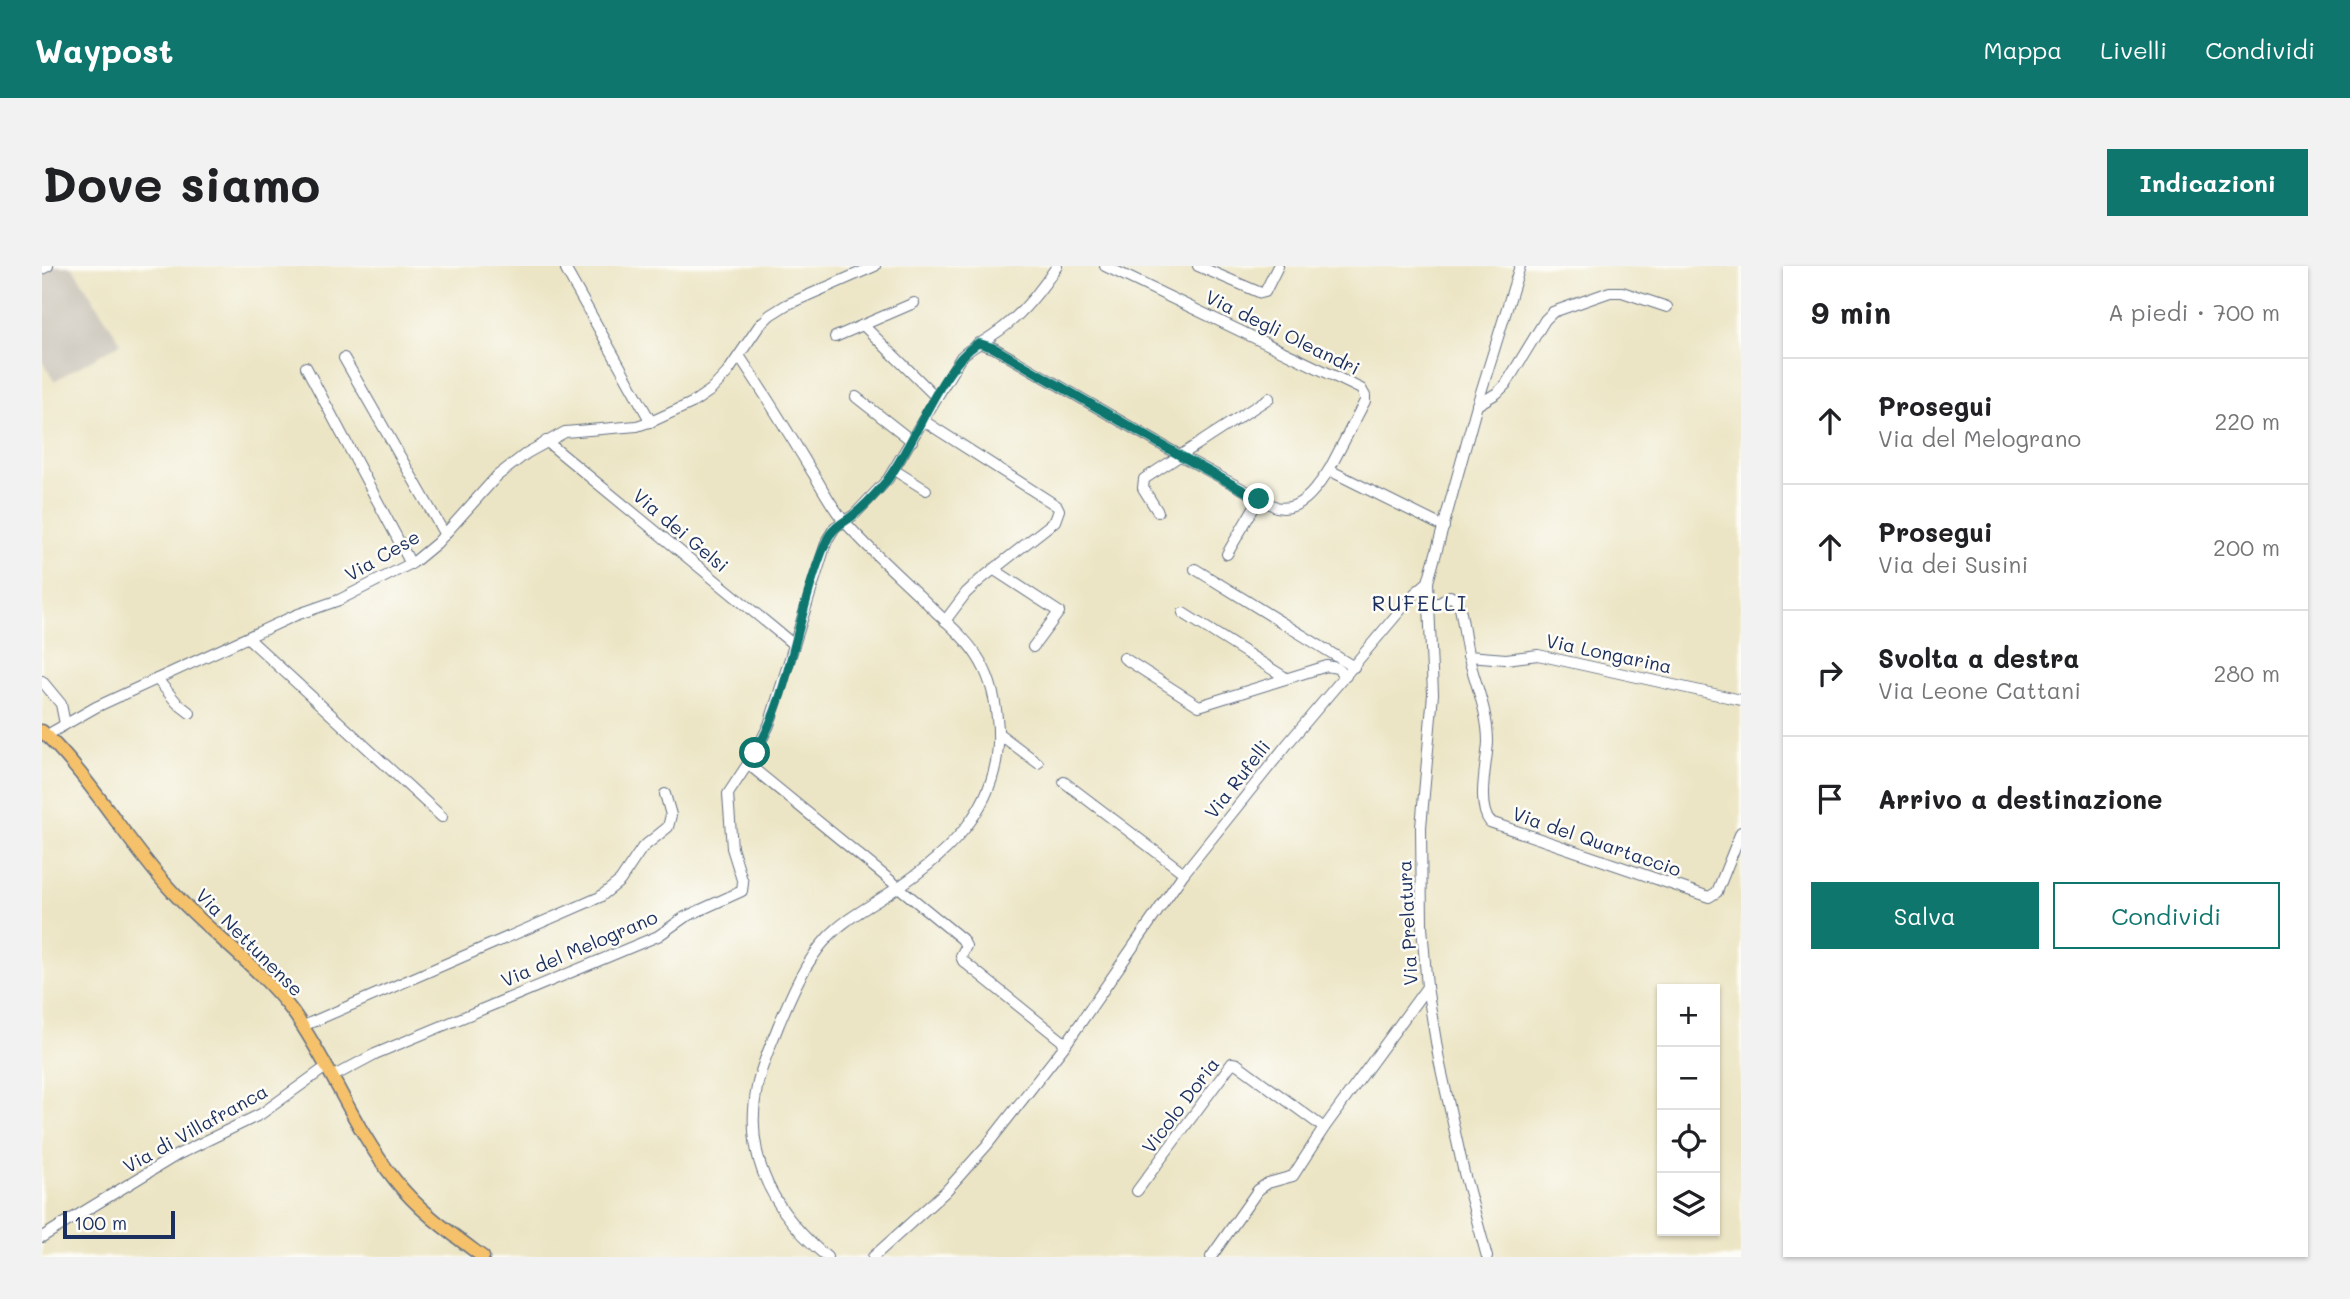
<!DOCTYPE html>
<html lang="it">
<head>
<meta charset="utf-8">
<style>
  body { margin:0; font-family:Mali,sans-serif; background:#f2f2f2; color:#202124 }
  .controls { position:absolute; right:21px; bottom:21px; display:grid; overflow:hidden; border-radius:0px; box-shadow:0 2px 5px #0004 }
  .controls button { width:63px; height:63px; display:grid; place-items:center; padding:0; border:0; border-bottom:2px solid #e0e0e0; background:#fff; color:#202124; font:35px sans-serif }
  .scale { position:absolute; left:21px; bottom:18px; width:112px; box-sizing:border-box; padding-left:7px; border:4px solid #1b2f5e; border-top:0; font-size:19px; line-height:24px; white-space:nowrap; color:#1b2f5e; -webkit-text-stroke:5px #fdfcf7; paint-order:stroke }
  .stop { position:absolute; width:21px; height:21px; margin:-16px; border:5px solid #0f766e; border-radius:50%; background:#fff }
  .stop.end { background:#0f766e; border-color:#fff; box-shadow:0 2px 7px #0008 }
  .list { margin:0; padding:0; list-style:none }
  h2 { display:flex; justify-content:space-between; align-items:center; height:91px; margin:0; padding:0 28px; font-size:30px }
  h2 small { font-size:23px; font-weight:400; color:#757577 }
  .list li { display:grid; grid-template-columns:46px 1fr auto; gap:21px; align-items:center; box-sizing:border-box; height:126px; padding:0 28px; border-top:2px solid #e0e0e0 }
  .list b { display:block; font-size:26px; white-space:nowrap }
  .list p { margin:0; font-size:23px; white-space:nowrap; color:#757577 }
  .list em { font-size:23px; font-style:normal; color:#757577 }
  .actions { display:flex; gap:14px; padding:21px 28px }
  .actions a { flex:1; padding:16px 0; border:2px solid #0f766e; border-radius:0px; text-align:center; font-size:24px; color:#0f766e }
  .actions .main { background:#0f766e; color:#fff }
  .icon { flex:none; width:38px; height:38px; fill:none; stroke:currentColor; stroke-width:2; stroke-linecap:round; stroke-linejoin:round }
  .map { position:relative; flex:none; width:1699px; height:991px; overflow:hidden; border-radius:0px }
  header { display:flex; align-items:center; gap:42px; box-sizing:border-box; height:98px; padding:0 35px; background:#0f766e; color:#fff }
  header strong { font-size:33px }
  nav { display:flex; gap:38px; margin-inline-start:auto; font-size:24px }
  .intro { display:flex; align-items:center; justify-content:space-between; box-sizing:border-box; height:168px; padding:0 42px }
  h1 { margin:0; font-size:49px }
  .button { padding:18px 32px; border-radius:0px; background:#0f766e; color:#fff; font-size:24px; font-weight:700 }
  main { display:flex; gap:42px; padding:0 42px }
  aside { flex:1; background:#fff; border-radius:0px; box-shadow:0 2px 5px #0004 }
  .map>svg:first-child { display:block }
  .industrial { fill:#c9c3b8 }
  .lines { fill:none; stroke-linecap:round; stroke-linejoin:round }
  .minor-casing { stroke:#646f82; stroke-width:12 }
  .major-casing { stroke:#646f82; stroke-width:15 }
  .minor { stroke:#fff; stroke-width:10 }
  .major { stroke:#f5c16b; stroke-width:12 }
  .route { stroke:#0f766e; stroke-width:9 }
  .labels { text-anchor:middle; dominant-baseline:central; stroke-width:5; stroke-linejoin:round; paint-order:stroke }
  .street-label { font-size:19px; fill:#1b2f5e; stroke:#fdfcf7 }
  .neighbourhood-label { font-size:21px; letter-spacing:2px; fill:#1b2f5e; stroke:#fdfcf7 }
</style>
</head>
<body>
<header>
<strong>Waypost</strong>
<nav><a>Mappa</a><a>Livelli</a><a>Condividi</a></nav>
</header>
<div class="intro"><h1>Dove siamo</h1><a class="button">Indicazioni</a></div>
<main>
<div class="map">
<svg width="1699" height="991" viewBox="0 0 1699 991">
  <rect width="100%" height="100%" fill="#fdfcf7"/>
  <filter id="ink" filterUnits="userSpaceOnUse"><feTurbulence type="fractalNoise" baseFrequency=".0143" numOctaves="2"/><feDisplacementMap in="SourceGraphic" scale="14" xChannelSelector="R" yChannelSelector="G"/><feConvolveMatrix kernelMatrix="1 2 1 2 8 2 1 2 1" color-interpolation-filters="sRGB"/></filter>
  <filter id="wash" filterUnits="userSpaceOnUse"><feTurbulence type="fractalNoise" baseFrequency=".00686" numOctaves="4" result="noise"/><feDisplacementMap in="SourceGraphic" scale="28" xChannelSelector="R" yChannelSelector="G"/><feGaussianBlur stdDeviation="1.57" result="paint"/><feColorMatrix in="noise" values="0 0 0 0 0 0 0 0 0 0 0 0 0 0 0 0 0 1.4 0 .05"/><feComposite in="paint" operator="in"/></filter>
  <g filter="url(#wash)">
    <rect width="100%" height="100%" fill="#ece5c5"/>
    <!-- industrial -->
    <path class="industrial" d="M14 0H30L79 77 12 115 0 95V8Z"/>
  </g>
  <g filter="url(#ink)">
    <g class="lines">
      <!-- minor casing -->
      <g class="minor-casing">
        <g id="minor">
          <path d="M1063 0 1319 123 1323 130V135L1287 204 1402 261"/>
          <path d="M1156 0 1219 27 1223 26 1236 0"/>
          <path d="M0 3 6 0"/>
          <path d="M524 4 609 156"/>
          <path d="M872 37 821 59 894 131"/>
          <path d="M793 71 821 59"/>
          <path d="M936 77 952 82 1139 190 1234 241C1259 247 1275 221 1287 204"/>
          <path d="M698 91C723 128 746 166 769 204 780 221 789 240 802 255 830 287 863 315 893 345 908 359 924 373 935 390 947 408 953 431 955 452 965 533 911 586 849 626 827 641 804 652 786 671 763 696 750 727 737 758 729 779 719 799 715 821 701 892 732 947 785 991"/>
          <path d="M302 92 403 269"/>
          <path d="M264 101 369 298"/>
          <path d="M814 131 870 175"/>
          <path d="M1435 139 1455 127 1464 118 1503 54 1511 46 1568 26H1580L1625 41"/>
          <path d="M882 155 1015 240 1017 244 1013 255 938 314 924 327 903 355"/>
          <path d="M504 175 752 379"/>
          <path d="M852 204 884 224"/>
          <path d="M1116 246 1101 222 1102 213 1227 132"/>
          <path d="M1185 288 1217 233"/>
          <path d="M951 303 1017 346 991 381"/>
          <path d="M1153 303 1312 401"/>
          <path d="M1386 316 1391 428 1379 561 1380 661 1385 721 1397 794 1422 907 1445 991"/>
          <path d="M1388 337H1398L1408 330 1415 335 1418 342C1422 360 1423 378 1428 396 1435 422 1446 448 1446 476 1445 497 1434 539 1448 556L1667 631 1675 626 1699 566"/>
          <path d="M1141 347 1244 412"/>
          <path d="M206 372 400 551"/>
          <path d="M1426 390 1464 393 1496 389 1699 434"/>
          <path d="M1082 392 1157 440 1285 400 1295 402 1304 410"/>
          <path d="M115 413 135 437 148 447"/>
          <path d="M0 415 19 438 23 458"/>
          <path d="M956 467 996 497"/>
          <path d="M5 469 54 441 254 349 297 334 372 296 395 277 455 210 485 187 523 166 595 160 613 154 650 137 669 124 685 107 717 60 728 49 744 39 833 0"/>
          <path d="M706 498 920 673 924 680 919 690 921 695 1024 778"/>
          <path d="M1022 516 1142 607"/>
          <path d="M261 760 558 631 578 615 600 582 626 561 629 549 623 528"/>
          <path d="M290 811 333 788 616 670 643 651 700 625 701 617 690 582 686 528 713 487 727 459 785 274 793 261 812 249 846 213 919 91C929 81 940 77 951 69 978 52 998 26 1015 0"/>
          <path d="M1095 925 1190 797 1195 798 1282 862 1385 721"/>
          <path d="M0 971 135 889 219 848 284 801"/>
          <path d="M831 991 904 925 945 879 1024 778 1142 607 1247 476 1373 327 1386 316 1435 139 1478 0"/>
          <path d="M1169 991 1216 924 1226 917 1251 910 1282 862"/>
        </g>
      </g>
      <!-- major casing -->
      <g class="major-casing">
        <path id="major" d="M0 465C49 512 82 572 127 622 166 666 216 699 251 746 289 799 312 863 353 914 377 945 410 968 441 991"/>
      </g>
      <!-- minor -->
      <use href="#minor" class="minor"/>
      <!-- major -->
      <use href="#major" class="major"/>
    </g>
  </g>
  <g class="lines" filter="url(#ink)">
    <!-- route -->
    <path class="route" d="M713 487C750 426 755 343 784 276 789 263 798 259 809 251 821 242 833 229 843 217 874 178 896 103 936 77L952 82 1139 190 1217 233"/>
  </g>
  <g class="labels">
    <!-- street labels -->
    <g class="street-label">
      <text transform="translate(1241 66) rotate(26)">Via degli Oleandri</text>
      <text transform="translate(639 264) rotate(40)">Via dei Gelsi</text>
      <text transform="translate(340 289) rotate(-30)">Via Cese</text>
      <text transform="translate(1567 387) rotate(12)">Via Longarina</text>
      <text transform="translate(1195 513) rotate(-52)">Via Rufelli</text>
      <text transform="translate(1555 575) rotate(19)">Via del Quartaccio</text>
      <text transform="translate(1365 657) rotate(-93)">Via Prelatura</text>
      <text transform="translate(208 676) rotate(45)">Via Nettunense</text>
      <text transform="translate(537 682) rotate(-23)">Via del Melograno</text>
      <text transform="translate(1138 839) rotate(-53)">Vicolo Doria</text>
      <text transform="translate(153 862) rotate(-29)">Via di Villafranca</text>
    </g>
    <!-- neighbourhood labels -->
    <g class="neighbourhood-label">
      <text x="1378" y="336">RUFELLI</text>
    </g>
  </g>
</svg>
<div class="controls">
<button>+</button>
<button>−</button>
<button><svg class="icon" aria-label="locate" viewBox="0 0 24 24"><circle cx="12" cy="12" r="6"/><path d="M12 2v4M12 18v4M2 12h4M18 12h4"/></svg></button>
<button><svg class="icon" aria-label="layers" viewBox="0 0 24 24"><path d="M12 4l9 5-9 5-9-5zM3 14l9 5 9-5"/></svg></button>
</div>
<div class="scale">100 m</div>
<div class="stop" style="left:713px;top:487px"></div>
<div class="stop end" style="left:1217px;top:233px"></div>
</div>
<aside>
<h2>9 min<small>A piedi · 700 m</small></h2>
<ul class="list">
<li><svg class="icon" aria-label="ahead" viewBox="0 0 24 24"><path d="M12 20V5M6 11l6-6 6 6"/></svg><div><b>Prosegui</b><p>Via del Melograno</p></div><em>220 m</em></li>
<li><svg class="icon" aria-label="ahead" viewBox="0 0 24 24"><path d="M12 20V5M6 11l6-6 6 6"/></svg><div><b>Prosegui</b><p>Via dei Susini</p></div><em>200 m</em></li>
<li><svg class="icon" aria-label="right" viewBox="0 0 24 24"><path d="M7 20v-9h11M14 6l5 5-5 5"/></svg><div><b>Svolta a destra</b><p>Via Leone Cattani</p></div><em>280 m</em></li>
<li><svg class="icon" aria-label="arrive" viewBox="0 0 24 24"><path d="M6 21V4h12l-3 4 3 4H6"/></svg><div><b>Arrivo a destinazione</b></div></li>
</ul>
<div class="actions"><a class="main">Salva</a><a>Condividi</a></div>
</aside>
</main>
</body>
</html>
